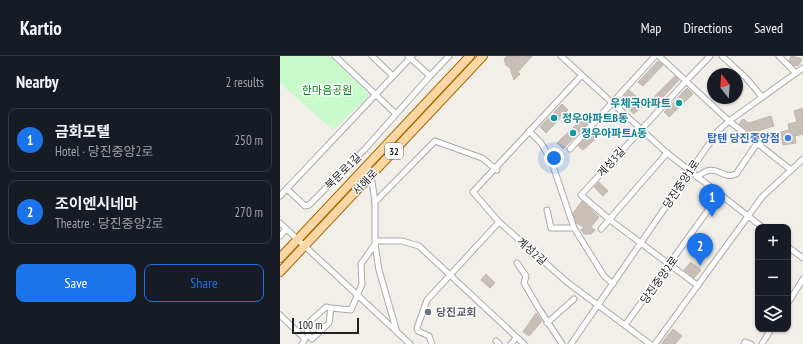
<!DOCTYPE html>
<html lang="en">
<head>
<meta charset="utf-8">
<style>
  body { margin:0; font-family:"PT Sans Narrow","Noto Sans KR",sans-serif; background:#242831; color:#f1f3f6 }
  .controls { position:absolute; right:12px; bottom:12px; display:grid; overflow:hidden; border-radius:8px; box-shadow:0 1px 3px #0004 }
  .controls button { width:36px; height:36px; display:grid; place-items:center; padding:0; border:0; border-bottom:1px solid #363941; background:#171b24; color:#f1f3f6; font:20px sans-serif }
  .compass { position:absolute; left:427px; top:12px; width:36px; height:36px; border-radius:50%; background:#171b24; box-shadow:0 1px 3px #0004; rotate:343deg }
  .scale { position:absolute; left:12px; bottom:10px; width:67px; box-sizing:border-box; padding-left:4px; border:2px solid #222; border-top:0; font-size:11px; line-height:14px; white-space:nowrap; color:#222; -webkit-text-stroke:3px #fff; paint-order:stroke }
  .you { position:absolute; left:274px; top:102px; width:14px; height:14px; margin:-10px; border:3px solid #fff; border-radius:50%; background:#1a73e8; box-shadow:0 0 0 6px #1a73e833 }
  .badge { display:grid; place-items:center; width:26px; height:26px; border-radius:50%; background:#1a73e8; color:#fff; font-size:13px; font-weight:700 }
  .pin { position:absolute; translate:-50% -33px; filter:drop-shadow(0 1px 2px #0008) }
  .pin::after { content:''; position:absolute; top:21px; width:14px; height:12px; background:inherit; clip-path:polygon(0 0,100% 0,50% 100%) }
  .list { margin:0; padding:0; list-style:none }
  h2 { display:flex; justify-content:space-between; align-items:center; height:52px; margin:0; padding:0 16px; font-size:17px }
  h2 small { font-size:13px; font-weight:400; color:#9ea1a6 }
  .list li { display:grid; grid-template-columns:26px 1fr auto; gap:12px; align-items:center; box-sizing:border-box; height:64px; margin:0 8px 8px; padding:0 8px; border:1px solid #363941; border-radius:8px }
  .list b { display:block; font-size:15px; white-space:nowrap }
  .list p { margin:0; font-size:13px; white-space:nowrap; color:#9ea1a6 }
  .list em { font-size:13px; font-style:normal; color:#9ea1a6 }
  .actions { display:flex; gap:8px; padding:12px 16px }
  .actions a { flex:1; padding:9px 0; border:1px solid #1a73e8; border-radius:8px; text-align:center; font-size:14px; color:#1a73e8 }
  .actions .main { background:#1a73e8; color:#fff }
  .icon { flex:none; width:22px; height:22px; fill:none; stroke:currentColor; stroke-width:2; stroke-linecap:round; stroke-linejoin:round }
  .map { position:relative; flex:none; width:523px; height:288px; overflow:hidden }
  header { display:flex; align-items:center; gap:24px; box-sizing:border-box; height:56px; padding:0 20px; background:#171b24; border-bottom:1px solid #363941 }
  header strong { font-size:19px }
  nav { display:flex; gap:22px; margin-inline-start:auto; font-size:14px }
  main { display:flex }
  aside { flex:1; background:#171b24 }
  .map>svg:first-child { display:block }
  .park { fill:#c8facc }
  .building { fill:#c7bfb8; stroke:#c4b6ab }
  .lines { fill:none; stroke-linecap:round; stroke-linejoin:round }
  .minor-casing { stroke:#a9a9a9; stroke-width:7 }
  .primary-casing { stroke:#a06b00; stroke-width:10 }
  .minor { stroke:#fff; stroke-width:5 }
  .primary { stroke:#fcd6a4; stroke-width:8 }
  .culture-dot { fill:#0f9aa8; stroke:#fff; stroke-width:1.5 }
  .shop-dot { fill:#3f7fe0; stroke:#fff; stroke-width:1.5 }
  .worship-dot { fill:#6b7280; stroke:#fff; stroke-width:1.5 }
  .labels { text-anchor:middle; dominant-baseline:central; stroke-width:3; stroke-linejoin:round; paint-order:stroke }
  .shield { fill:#fff; stroke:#646464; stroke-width:1 }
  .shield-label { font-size:10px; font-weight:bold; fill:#222 }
  .park-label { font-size:11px; fill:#0c8416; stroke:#fff }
  .culture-label { font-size:11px; font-weight:bold; fill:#0d838f; stroke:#fff; text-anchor:start }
  .shop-label { font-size:11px; font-weight:bold; fill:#366cbe; stroke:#fff; text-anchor:end }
  .street-label { font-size:11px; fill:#222; stroke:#fff }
  .worship-label { font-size:11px; font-weight:bold; fill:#5b616d; stroke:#fff; text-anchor:start }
</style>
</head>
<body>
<header>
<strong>Kartio</strong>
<nav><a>Map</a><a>Directions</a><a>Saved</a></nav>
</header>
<main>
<aside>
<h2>Nearby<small>2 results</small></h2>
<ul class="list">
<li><span class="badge">1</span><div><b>금화모텔</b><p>Hotel · 당진중앙2로</p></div><em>250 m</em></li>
<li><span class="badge">2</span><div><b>조이엔시네마</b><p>Theatre · 당진중앙2로</p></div><em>270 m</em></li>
</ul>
<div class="actions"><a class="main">Save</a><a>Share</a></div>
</aside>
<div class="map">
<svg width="523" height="288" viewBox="0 0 523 288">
  <rect width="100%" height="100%" fill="#f2efe9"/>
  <!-- park -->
  <path class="park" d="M0 0H49L89 38 88 41 53 74 0 27Z"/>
  <!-- building -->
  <g class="building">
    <path d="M227 0H252L238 16 240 18 234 24 230 12 226 9 224 3Z"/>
    <path d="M511 0 522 3 519 9 514 10 509 5Z"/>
    <path d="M378 5 383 9 363 30 358 26Z"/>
    <path d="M395 20 399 24 379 45 374 41Z"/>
    <path d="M407 32 413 38 389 61 384 56Z"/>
    <path d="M349 34 365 48 354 58 340 45Z"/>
    <path d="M282 48 288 54 266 77 260 71Z"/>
    <path d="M523 52V78L515 80 516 87 503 89 501 76 509 74 508 68 517 66 514 55Z"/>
    <path d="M491 60 494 70 471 77 459 68 463 63 469 67Z"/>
    <path d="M304 61 309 66 283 93 277 87Z"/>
    <path d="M315 72 321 78 303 94 298 90Z"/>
    <path d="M319 126 328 135 323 140 314 131Z"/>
    <path d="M302 145 319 161 311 171 315 174 311 178H304L301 174 304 171 296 167 293 157Z"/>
    <path d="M411 206 421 214 414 222 404 214Z"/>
    <path d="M206 218 215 227 210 232 201 224Z"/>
    <path d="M256 257 262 265 249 280 243 276Z"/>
    <path d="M393 273 402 280 395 288H381Z"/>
  </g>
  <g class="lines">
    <!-- minor casing -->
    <g class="minor-casing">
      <g id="minor">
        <path d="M55 0 115 57"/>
        <path d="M92 0 113 20"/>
        <path d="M128 0 150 20 169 0"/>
        <path d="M281 0 387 97 482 171"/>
        <path d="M379 0 406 25 430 0"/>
        <path d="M442 0 464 20"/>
        <path d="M499 0 516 17"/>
        <path d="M301 20 193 136 219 166 287 226 370 288"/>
        <path d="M467 23 482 41"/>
        <path d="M249 75 261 87 271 104 294 172"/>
        <path d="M290 93 375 0"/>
        <path d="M91 119 95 146V188L99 214 116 273"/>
        <path d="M417 121C437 104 441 125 456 118L478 86"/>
        <path d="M7 133 25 150 29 149 85 93 150 20"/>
        <path d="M0 140 132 0"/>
        <path d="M95 146 155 85 202 102 217 114"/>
        <path d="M267 154 271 172H294L324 220 333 228"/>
        <path d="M0 167 130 288"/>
        <path d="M321 173 387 97"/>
        <path d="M0 180 6 173"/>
        <path d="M508 191 523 202"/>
        <path d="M237 207 246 220 244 227 258 251 282 288"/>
        <path d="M417 229 330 164 301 139 406 25 449 65 511 114"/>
        <path d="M508 247 523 223"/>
        <path d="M51 252 46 251 26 269 28 279 32 283 49 267 51 252 71 254 82 228 81 208 95 188 97 185H122L139 190 244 288"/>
        <path d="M0 259 25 283 22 288"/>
        <path d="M267 267 294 243"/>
        <path d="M345 269 439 139"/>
        <path d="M216 285 219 288"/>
        <path d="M152 288 149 280 138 275 137 272 147 244 219 166"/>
        <path d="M231 288 236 282"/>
        <path d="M291 288 438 75 449 65 523 12"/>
        <path d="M375 288 482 141 523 103"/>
        <path d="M464 288 465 286 471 288"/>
        <path d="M482 288 491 273"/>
      </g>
    </g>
    <!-- primary casing -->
    <g class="primary-casing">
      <g id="primary">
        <path d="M0 202 190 0"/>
        <path d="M0 216 203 0"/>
      </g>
    </g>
    <!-- minor -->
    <use href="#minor" class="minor"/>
    <!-- primary -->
    <use href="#primary" class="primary"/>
  </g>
  <!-- markers -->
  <g class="culture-dot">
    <circle cx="399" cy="47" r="4"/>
    <circle cx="274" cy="62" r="4"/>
    <circle cx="293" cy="77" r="4"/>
  </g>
  <circle class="shop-dot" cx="508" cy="82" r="4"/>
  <circle class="worship-dot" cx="148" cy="256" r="4"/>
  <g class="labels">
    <!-- shield labels -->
    <rect class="shield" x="105" y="87" width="18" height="16" rx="3"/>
    <g class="shield-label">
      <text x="114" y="95">32</text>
    </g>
    <!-- park labels -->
    <g class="park-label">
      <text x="47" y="34">한마음공원</text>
    </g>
    <!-- culture labels -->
    <g class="culture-label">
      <text x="391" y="47" text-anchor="end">우체국아파트</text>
      <text x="282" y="62">정우아파트B동</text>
      <text x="301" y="77">정우아파트A동</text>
    </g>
    <!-- shop labels -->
    <g class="shop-label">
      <text x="500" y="82">탑텐 당진중앙점</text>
    </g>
    <!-- street labels -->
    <g class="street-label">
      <text transform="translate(331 106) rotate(-48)">계성3길</text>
      <text transform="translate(63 115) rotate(-45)">북문로1길</text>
      <text transform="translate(85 126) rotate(-47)">서해로</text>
      <text transform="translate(401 128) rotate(-56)">당진중앙1로</text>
      <text transform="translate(252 195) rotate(41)">계성2길</text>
      <text transform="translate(379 224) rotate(-54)">당진중앙2로</text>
    </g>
    <!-- worship labels -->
    <g class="worship-label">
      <text x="156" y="256">당진교회</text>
    </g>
  </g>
</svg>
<div class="controls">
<button>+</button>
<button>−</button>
<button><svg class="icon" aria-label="layers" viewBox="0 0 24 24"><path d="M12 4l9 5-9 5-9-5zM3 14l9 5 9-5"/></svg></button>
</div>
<svg class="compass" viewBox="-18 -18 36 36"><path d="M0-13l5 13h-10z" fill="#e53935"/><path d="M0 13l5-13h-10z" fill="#9ea1a6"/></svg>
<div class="scale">100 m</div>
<div class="you"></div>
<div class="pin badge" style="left:432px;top:161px">1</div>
<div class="pin badge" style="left:420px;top:210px">2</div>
</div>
</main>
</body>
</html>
